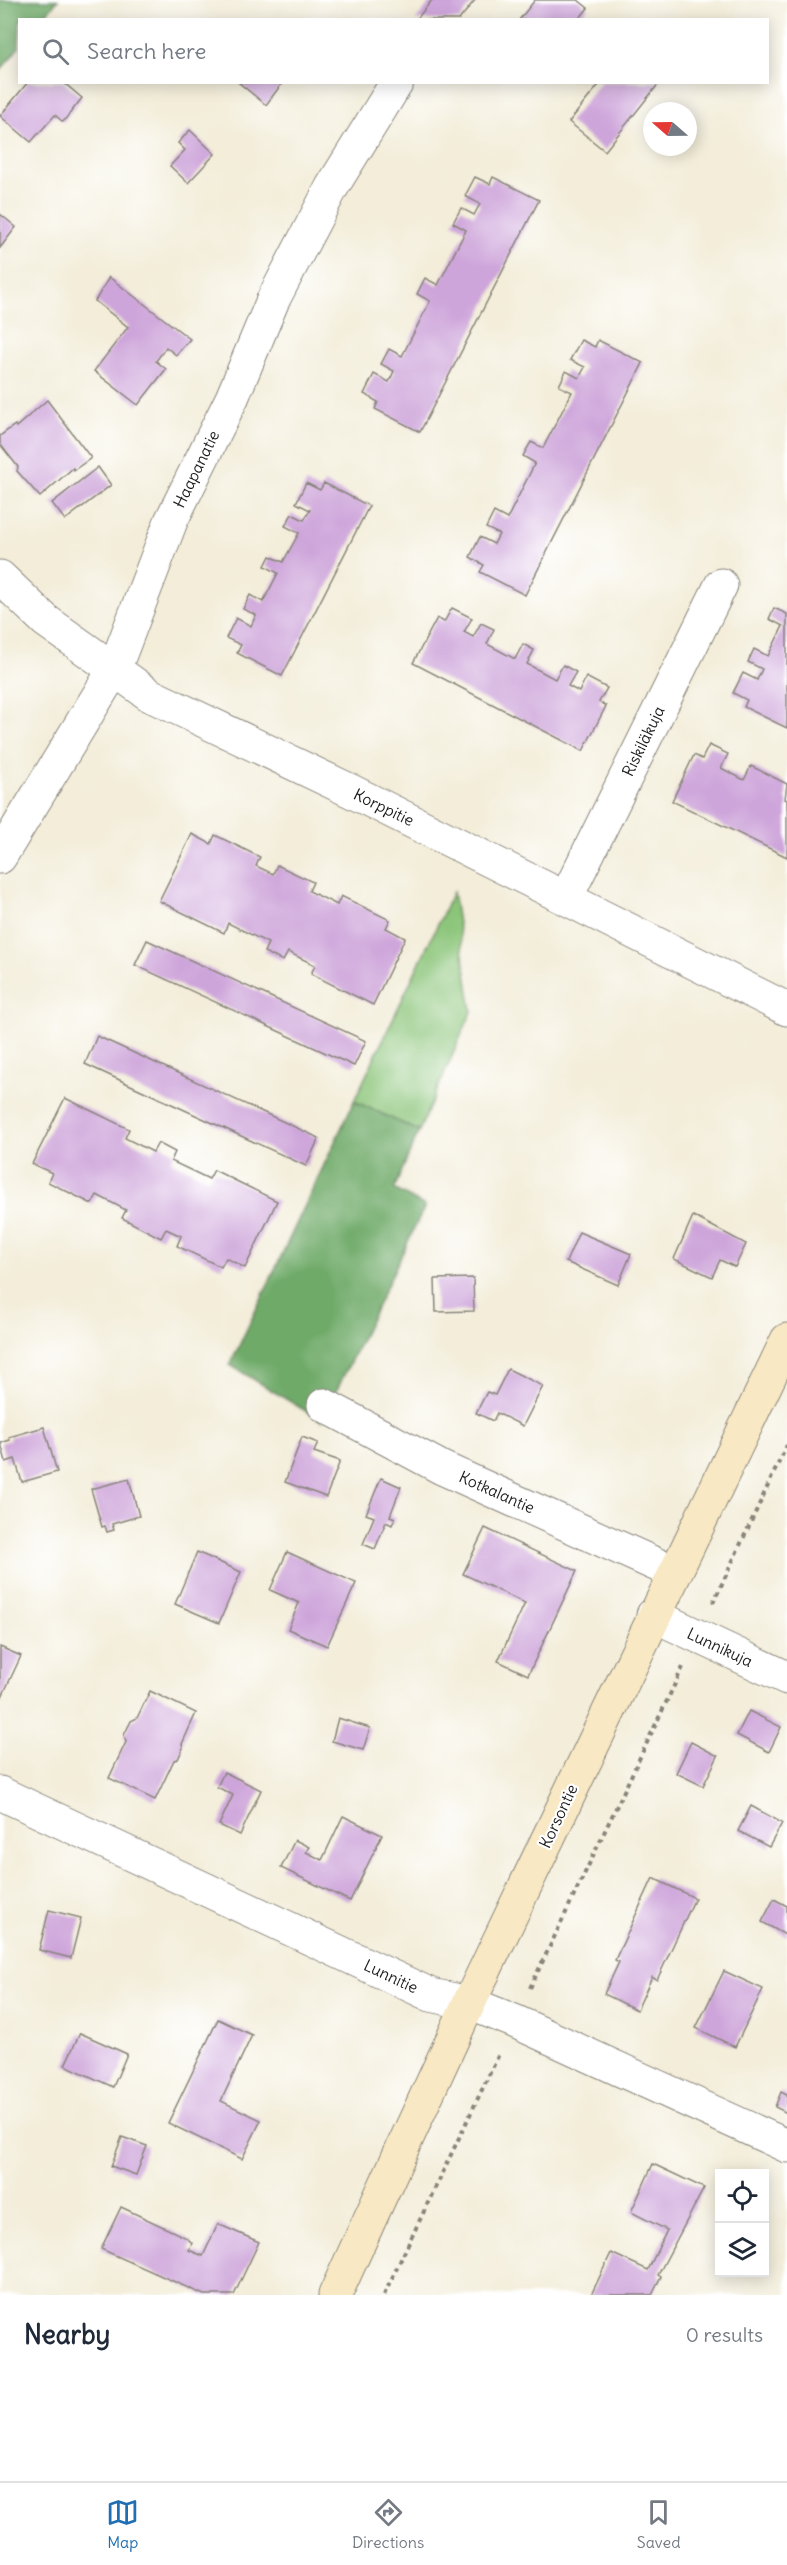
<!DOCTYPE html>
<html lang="en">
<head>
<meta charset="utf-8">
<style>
  body { margin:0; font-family:Delius,sans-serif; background:#f6f6f7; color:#1f2937 }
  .controls { position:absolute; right:18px; bottom:18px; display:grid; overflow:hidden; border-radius:0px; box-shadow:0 3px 15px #0003 }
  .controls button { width:54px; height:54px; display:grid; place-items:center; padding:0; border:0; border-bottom:2px solid #e0e1e3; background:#fff; color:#1f2937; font:30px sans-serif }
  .compass { position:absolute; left:643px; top:102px; width:54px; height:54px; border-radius:50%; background:#fff; box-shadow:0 3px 15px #0003; rotate:290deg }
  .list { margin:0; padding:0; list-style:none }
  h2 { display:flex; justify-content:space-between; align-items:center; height:78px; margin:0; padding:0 24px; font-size:26px }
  h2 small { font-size:20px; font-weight:400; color:#747a83 }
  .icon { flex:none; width:33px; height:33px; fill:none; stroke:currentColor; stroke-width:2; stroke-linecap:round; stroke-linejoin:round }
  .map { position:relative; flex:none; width:787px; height:2295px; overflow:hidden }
  .search { position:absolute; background:#fff; box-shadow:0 3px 15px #0003; left:18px; right:18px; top:18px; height:66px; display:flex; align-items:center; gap:15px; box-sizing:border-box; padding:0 21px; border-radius:0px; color:#747a83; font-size:22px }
  .sheet { height:186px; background:#fff }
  nav { display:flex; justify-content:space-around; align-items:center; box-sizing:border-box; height:84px; border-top:2px solid #e0e1e3; background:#fff; font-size:16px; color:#747a83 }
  nav a { display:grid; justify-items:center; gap:3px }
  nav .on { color:#1f6fb2 }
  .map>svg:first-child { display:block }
  .green { fill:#8bc579; stroke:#54704a; stroke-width:1.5 }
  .forest { fill:#70aa69; stroke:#466342; stroke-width:1.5 }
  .building { fill:#cea5da }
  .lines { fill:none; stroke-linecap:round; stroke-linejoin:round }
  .minor-casing { stroke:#88847a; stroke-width:35 }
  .secondary-casing { stroke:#88847a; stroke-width:35 }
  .path { stroke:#88847a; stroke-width:4; stroke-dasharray:4.5 4.5; stroke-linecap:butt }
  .minor { stroke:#fff; stroke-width:33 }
  .secondary { stroke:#f8e8c3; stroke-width:33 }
  .labels { text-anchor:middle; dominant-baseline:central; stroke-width:4.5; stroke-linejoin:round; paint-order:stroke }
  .street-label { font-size:16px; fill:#1c1c1c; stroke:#fff }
</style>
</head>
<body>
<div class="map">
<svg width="787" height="2295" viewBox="0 0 787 2295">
  <rect width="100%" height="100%" fill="#fff"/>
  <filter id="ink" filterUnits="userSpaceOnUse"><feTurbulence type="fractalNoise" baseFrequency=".0167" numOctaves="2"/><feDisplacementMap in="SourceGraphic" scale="12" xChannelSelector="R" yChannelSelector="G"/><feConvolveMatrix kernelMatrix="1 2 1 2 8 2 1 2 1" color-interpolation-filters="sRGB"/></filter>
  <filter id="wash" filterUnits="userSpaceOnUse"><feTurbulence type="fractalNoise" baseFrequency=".008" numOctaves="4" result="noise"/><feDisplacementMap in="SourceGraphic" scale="24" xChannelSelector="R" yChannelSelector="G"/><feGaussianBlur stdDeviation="1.35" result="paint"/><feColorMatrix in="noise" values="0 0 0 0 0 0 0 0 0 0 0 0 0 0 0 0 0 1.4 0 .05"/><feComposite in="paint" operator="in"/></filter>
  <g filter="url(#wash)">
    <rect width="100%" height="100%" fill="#f3edd9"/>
    <!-- green -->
    <path class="green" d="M453 892 472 1011 419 1131 354 1101Z"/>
    <!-- forest -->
    <g class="forest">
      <path d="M0 0H58L42 19 20 20 19 47 0 71Z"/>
      <path d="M354 1101 419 1131 394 1189 425 1206 322 1421 230 1365Z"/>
    </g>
    <g id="blocks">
      <!-- building -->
      <g class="building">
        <path d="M432 0H475L459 20H416Z"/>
        <path d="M535 0H578L588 8 578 20H519Z"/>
        <path d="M28 82H63L82 98 63 122 55 115 31 142 0 116Z"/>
        <path d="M238 82H283L266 105Z"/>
        <path d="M601 82H660L605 151 569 122Z"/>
        <path d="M190 130 215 154 188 183 170 166 185 150 178 143Z"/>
        <path d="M475 177 490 184 493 177 539 200 420 432 375 409 378 402 364 394 374 374 389 382 394 371 381 364 389 349 402 356 430 301 417 294 425 278 438 285 466 230 453 223 461 208 474 215 480 204 465 196Z"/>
        <path d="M0 214 16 227 0 248Z"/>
        <path d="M109 277 190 339 176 355 166 347 156 361 166 369 138 405 94 371 128 327 95 301Z"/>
        <path d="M581 340 595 347 598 340 643 363 525 595 480 572 484 565 470 557 480 537 494 544 499 534 486 528 494 512 507 519 535 463 523 456 531 442 543 448 572 392 559 386 566 371 579 378 585 367 570 360Z"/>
        <path d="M47 400 91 458 74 470 73 468 40 497 17 471 18 467 0 444V436L15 425 16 427Z"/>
        <path d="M98 467 111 485 65 520 52 503Z"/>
        <path d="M306 483 320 490 324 483 369 506 282 676 237 653 241 645 226 638 236 618 251 626 256 615 243 609 250 595 263 602 278 573 265 566 270 556 283 562 299 533 285 526 292 514 304 520 310 510 296 503Z"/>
        <path d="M452 608 472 618 464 632 473 637 481 623 494 629 487 644 515 659 523 644 534 650 527 664 555 679 563 665 576 672 568 686 579 692 586 677 607 688 599 702 606 706 583 751 413 663 437 618 444 622Z"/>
        <path d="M774 608 787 614V728L744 707 747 700 733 693 743 673 757 680 762 669 748 662 754 649 768 656 783 626 769 619Z"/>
        <path d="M709 745 728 754 721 768 744 780 751 766 787 784 785 799 787 800V857L672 801 694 755 702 759Z"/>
        <path d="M192 834 211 844 215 835 260 857 256 866 273 874 277 865 313 882 309 891 337 905 341 896 390 920 386 928 405 938 373 1005 311 974 315 965 288 952 283 961 264 952 268 943 228 923 224 933 159 901Z"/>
        <path d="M147 940 366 1041 354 1066 135 965Z"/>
        <path d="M97 1036 319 1138 306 1166 85 1064Z"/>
        <path d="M65 1098 129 1129 125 1138 153 1152 158 1143 175 1152 171 1161 209 1179 214 1170 277 1201 245 1268 226 1258 221 1267 177 1246 181 1236 166 1229 161 1238 122 1218 126 1210 97 1195 92 1204 48 1182 52 1173 32 1164Z"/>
        <path d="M693 1216 746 1244 735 1267 720 1260 712 1277 674 1259Z"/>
        <path d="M579 1232 631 1254 618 1285 566 1262Z"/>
        <path d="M473 1278 474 1311 436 1312 435 1279Z"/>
        <path d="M508 1369 543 1386 523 1426 497 1413 493 1421 476 1413 487 1392 495 1395Z"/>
        <path d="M44 1427 57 1472 22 1482 15 1459 6 1462 1 1443 10 1440 9 1437Z"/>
        <path d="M302 1437 318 1443 314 1452 340 1461 326 1497 285 1482Z"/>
        <path d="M381 1478 401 1487 390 1516 395 1518 392 1525 386 1522 375 1549 363 1544 374 1517 366 1514Z"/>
        <path d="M129 1479 139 1516 112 1524 114 1530 107 1532 105 1526 102 1527 91 1489Z"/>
        <path d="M485 1528 577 1571 528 1675 498 1661 525 1603 463 1574Z"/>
        <path d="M197 1552 241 1572 219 1623 175 1604Z"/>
        <path d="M287 1552 356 1583 327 1646 288 1629 299 1603 270 1590Z"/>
        <path d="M0 1647 21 1656 0 1701Z"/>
        <path d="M150 1691 196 1713 182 1744 183 1748 178 1759 174 1760 155 1800 109 1778 126 1742 124 1735 131 1721 137 1718Z"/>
        <path d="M749 1711 781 1727 769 1752 737 1735Z"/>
        <path d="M338 1718 370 1728 363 1750 332 1741Z"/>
        <path d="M691 1742 718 1756 703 1786 676 1773Z"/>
        <path d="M224 1772 261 1790 240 1835 219 1825 233 1795 217 1787Z"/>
        <path d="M751 1806 782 1823 769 1847 738 1831Z"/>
        <path d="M343 1816 382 1835 350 1901 281 1868 295 1840 309 1847 306 1852 322 1860Z"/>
        <path d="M653 1878 695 1898 657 1980 652 1977 637 2010 604 1994 619 1962 615 1960Z"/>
        <path d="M774 1899 787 1906V1936L762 1922Z"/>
        <path d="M49 1910 81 1918 71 1958 39 1950Z"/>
        <path d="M724 1971 763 1989 735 2047 696 2028Z"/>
        <path d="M218 2019 252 2035 221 2101 261 2120 242 2159 168 2123Z"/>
        <path d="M80 2033 127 2054 113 2087 65 2065Z"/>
        <path d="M781 2092 787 2095V2113L775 2107Z"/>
        <path d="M122 2137 147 2146 136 2175 111 2166Z"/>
        <path d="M653 2164 704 2188 658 2275 661 2277 652 2295H591L611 2253 648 2270 667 2230 631 2212Z"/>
        <path d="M121 2207 187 2238 192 2243 189 2250 203 2256 218 2224 259 2242 234 2295H204L101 2249Z"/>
      </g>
    </g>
  </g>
  <g filter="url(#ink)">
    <use href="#blocks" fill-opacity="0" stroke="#88847a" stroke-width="1.5"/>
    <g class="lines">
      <!-- minor casing -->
      <g class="minor-casing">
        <g id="minor">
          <path d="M0 577 46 621 150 695 351 791 787 1009"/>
          <path d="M0 857 114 670 171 521 232 398 273 300 332 187 397 82"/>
          <path d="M566 898 721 585"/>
          <path d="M324 1405 442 1468 673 1572"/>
          <path d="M653 1615 787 1678"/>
          <path d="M0 1793 431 1995 469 2003 514 2021 787 2146"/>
        </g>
      </g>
      <!-- secondary casing -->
      <g class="secondary-casing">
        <path id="secondary" d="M335 2295 469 2003 787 1340"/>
      </g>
      <!-- path -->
      <g class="path">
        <path d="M713 1603 787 1445"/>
        <path d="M530 1988 683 1667"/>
        <path d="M384 2295 500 2052"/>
      </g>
      <!-- minor -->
      <use href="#minor" class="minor"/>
      <!-- secondary -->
      <use href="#secondary" class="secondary"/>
    </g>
  </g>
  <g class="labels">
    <!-- street labels -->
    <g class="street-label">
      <text transform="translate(196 469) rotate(-64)">Haapanatie</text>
      <text transform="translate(643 741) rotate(-64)">Riskiläkuja</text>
      <text transform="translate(384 807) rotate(26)">Korppitie</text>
      <text transform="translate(497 1492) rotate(24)">Kotkalantie</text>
      <text transform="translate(720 1647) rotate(25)">Lunnikuja</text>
      <text transform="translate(558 1816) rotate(-65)">Korsontie</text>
      <text transform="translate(391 1976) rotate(25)">Lunnitie</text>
    </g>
  </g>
</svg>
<div class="controls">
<button><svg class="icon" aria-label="locate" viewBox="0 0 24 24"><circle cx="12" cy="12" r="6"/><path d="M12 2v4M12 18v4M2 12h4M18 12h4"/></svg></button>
<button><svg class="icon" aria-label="layers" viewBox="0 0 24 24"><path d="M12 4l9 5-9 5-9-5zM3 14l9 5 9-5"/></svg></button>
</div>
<svg class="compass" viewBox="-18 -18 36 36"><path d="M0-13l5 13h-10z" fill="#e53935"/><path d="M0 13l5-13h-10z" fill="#747a83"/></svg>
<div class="search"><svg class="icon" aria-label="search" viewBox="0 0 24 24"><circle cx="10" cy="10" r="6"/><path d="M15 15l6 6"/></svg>Search here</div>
</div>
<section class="sheet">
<h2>Nearby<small>0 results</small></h2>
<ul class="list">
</ul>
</section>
<nav>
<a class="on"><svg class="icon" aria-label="map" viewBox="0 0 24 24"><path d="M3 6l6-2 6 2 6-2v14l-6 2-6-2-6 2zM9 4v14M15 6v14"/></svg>Map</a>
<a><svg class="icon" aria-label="directions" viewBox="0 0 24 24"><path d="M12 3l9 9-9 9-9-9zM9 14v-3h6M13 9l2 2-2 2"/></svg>Directions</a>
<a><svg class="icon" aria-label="saved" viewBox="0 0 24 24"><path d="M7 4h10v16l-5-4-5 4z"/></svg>Saved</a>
</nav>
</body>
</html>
